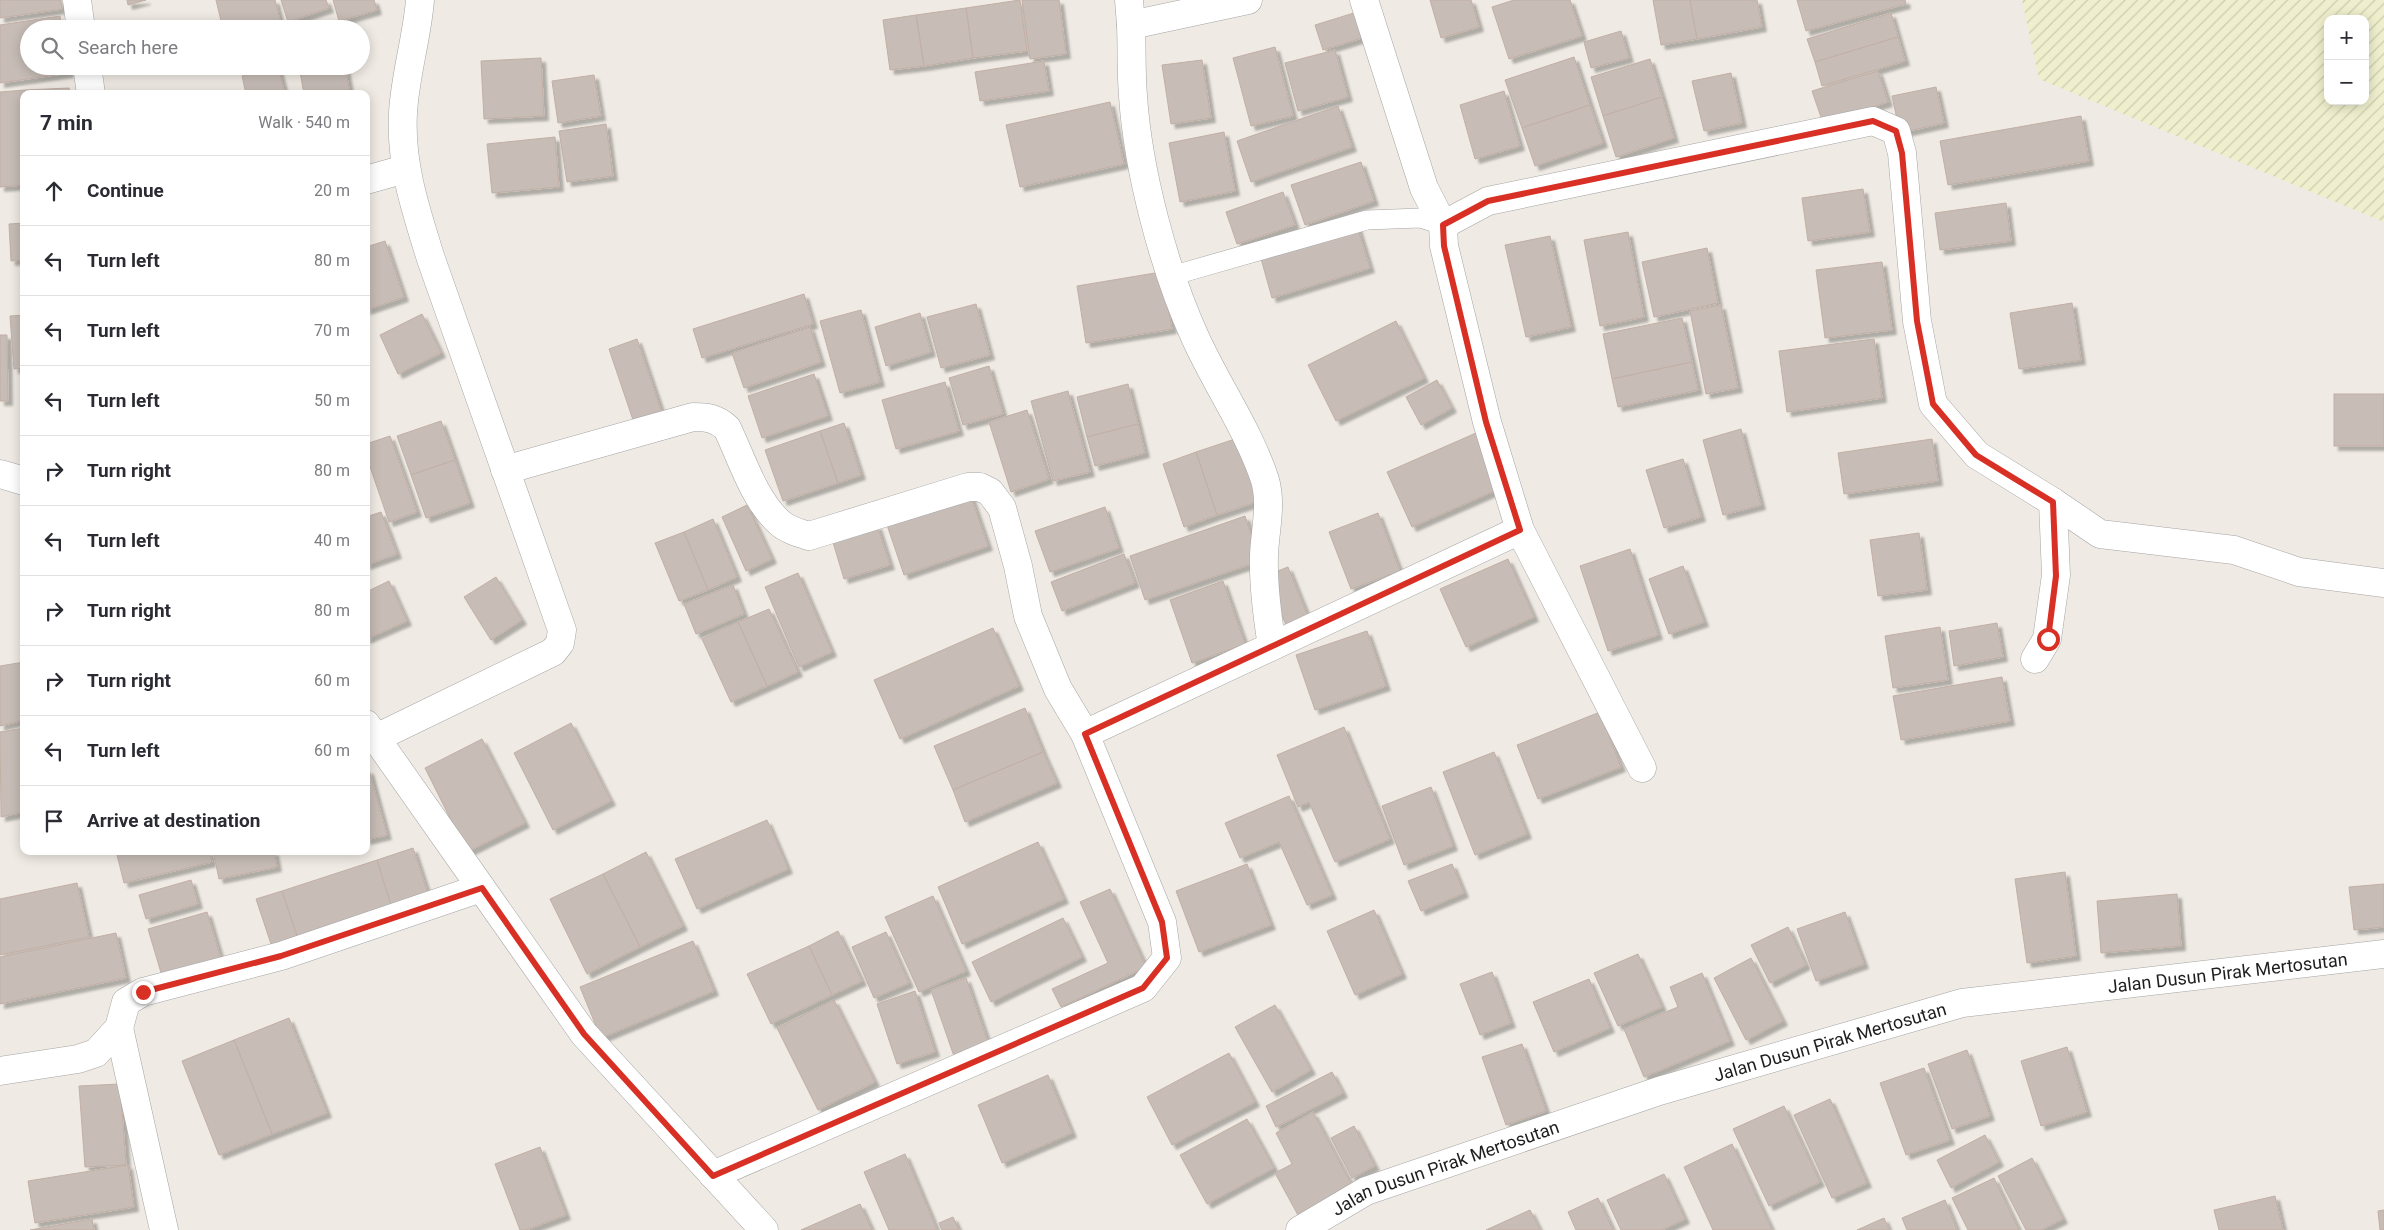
<!DOCTYPE html>
<html lang="en">
<head>
<meta charset="utf-8">
<style>
  body { margin:0; font-family:Roboto,sans-serif; background:#f7f7f7; color:#2b2b33 }
  .controls { position:absolute; right:15px; top:15px; display:grid; overflow:hidden; border-radius:10px; box-shadow:0 2px 12px #0003 }
  .controls button { width:45px; height:45px; display:grid; place-items:center; padding:0; border:0; border-bottom:1px solid #e1e1e2; background:#fff; color:#2b2b33; font:25px sans-serif }
  .stop { position:absolute; width:15px; height:15px; margin:-11px; border:4px solid #d93025; border-radius:50%; background:#fff }
  .stop.end { background:#d93025; border-color:#fff; box-shadow:0 1px 5px #0008 }
  .list { margin:0; padding:0; list-style:none }
  h2 { display:flex; justify-content:space-between; align-items:center; height:65px; margin:0; padding:0 20px; font-size:21px }
  h2 small { font-size:16px; font-weight:400; color:#7c7c81 }
  .list li { display:grid; grid-template-columns:32px 1fr auto; gap:15px; align-items:center; box-sizing:border-box; height:70px; padding:0 20px; border-top:1px solid #e1e1e2 }
  .list b { display:block; font-size:19px; white-space:nowrap }
  .list em { font-size:16px; font-style:normal; color:#7c7c81 }
  .icon { flex:none; width:28px; height:28px; fill:none; stroke:currentColor; stroke-width:2; stroke-linecap:round; stroke-linejoin:round }
  .map { position:relative; flex:none; width:2384px; height:1230px; overflow:hidden }
  .search { position:absolute; background:#fff; box-shadow:0 2px 12px #0003; left:20px; top:20px; width:350px; height:55px; display:flex; align-items:center; gap:12px; box-sizing:border-box; padding:0 18px; border-radius:28px; color:#7c7c81; font-size:19px }
  .panel { position:absolute; background:#fff; box-shadow:0 2px 12px #0003; left:20px; top:90px; width:350px; height:765px; border-radius:10px }
  .map>svg:first-child { display:block }
  .farmland { fill:url(#farmland-furrows); fill-rule:evenodd }
  .building { fill:#c7bcb6; stroke:#c2afa5; filter:url(#shadow) }
  .lines { fill:none; stroke-linecap:round; stroke-linejoin:round }
  .lane-casing { stroke:#a5a5a5; stroke-width:20 }
  .street-casing { stroke:#a5a5a5; stroke-width:29 }
  .lane { stroke:#fff; stroke-width:19 }
  .street { stroke:#fff; stroke-width:28 }
  .route { stroke:#d93025; stroke-width:6 }
  .labels { text-anchor:middle; dominant-baseline:central; stroke-width:5; stroke-linejoin:round; paint-order:stroke }
  .street-label { font-size:18px; fill:#1e1e1e; stroke:#fff }
</style>
</head>
<body>
<div class="map">
<svg width="2384" height="1230" viewBox="0 0 2384 1230">
  <defs>
    <pattern id="farmland-furrows" width="10" height="10" patternUnits="userSpaceOnUse" patternTransform="scale(1.25)"><rect width="10" height="10" fill="#efefcd"/><path d="M-1 1l2-2M0 10L10 0M9 11l2-2" fill="none" stroke="#ccccb0"/></pattern>
    <filter id="shadow"><feDropShadow dx="4.5" dy="4.5" stdDeviation="1" flood-color="#0004"/></filter>
  </defs>
  <rect width="100%" height="100%" fill="#efeae3"/>
  <!-- farmland -->
  <path class="farmland" d="M2022 0H2384V222L2039 79ZM2328 19H2365V101H2328Z"/>
  <!-- building -->
  <g class="building">
    <path d="M0 0H61L62 9 0 18Z"/>
    <path d="M127 0H146L128 5Z"/>
    <path d="M216 0H275L282 29H223Z"/>
    <path d="M281 0H326L329 8 288 22Z"/>
    <path d="M333 0H374L377 10 339 21Z"/>
    <path d="M1020 0 1027 51 973 58 966 8Z"/>
    <path d="M1022 0H1059L1066 54 1030 59Z"/>
    <path d="M1430 0H1471L1479 27 1441 38Z"/>
    <path d="M1514 0H1570L1582 36 1509 59 1492 7Z"/>
    <path d="M1653 0H1690L1697 39 1661 45Z"/>
    <path d="M1690 0H1757L1762 27 1697 39Z"/>
    <path d="M1797 0H1905L1906 4 1806 31Z"/>
    <path d="M966 8 973 58 924 66 916 15Z"/>
    <path d="M1357 12 1365 37 1323 50 1315 25Z"/>
    <path d="M1891 13 1898 37 1815 62 1807 39Z"/>
    <path d="M916 15 924 66 890 70 883 20Z"/>
    <path d="M60 16 62 29H29V66H68L69 73 0 83V25Z"/>
    <path d="M1621 31 1629 58 1591 68 1584 42Z"/>
    <path d="M1898 37 1905 61 1822 86 1815 62Z"/>
    <path d="M1275 47 1293 116 1251 126 1233 58Z"/>
    <path d="M1335 50 1348 97 1298 111 1285 63Z"/>
    <path d="M1574 57 1590 105 1522 128 1505 80Z"/>
    <path d="M541 58 544 116 484 119 481 61Z"/>
    <path d="M1650 59 1662 97 1603 116 1591 77Z"/>
    <path d="M1202 60 1211 118 1171 124 1162 65Z"/>
    <path d="M1044 61 1049 91 980 101 975 72Z"/>
    <path d="M299 66H345L350 94H304Z"/>
    <path d="M278 67 285 94H246L242 76Z"/>
    <path d="M1878 71 1888 102 1823 123 1812 91Z"/>
    <path d="M1731 73 1742 123 1704 131 1692 81Z"/>
    <path d="M594 75 601 116 558 123 552 81Z"/>
    <path d="M1936 87 1944 123 1900 133 1892 96Z"/>
    <path d="M69 88 70 94H26L25 90Z"/>
    <path d="M25 90 24 185 0 187V92Z"/>
    <path d="M1504 91 1520 146 1475 159 1460 105Z"/>
    <path d="M1662 97 1674 138 1616 157 1603 116Z"/>
    <path d="M1110 102 1124 164 1020 187 1006 125Z"/>
    <path d="M1590 105 1603 143 1535 166 1522 128Z"/>
    <path d="M1338 106 1352 147 1251 182 1237 141Z"/>
    <path d="M2081 116 2089 161 1948 185 1940 141Z"/>
    <path d="M606 124 613 176 567 182 559 131Z"/>
    <path d="M1224 132 1235 191 1180 202 1169 143Z"/>
    <path d="M555 137 559 187 492 193 487 144Z"/>
    <path d="M1361 162 1374 201 1305 225 1291 185Z"/>
    <path d="M1863 189 1870 232 1808 241 1802 198Z"/>
    <path d="M1283 192 1295 225 1237 244 1226 212Z"/>
    <path d="M2006 203 2011 241 1940 250 1935 213Z"/>
    <path d="M24 223V260L11 261 9 224Z"/>
    <path d="M1357 226 1370 268 1272 298 1260 255Z"/>
    <path d="M1628 232 1644 317 1600 326 1584 240Z"/>
    <path d="M1550 236 1571 327 1526 337 1505 245Z"/>
    <path d="M385 241 404 297 366 310V247Z"/>
    <path d="M1707 248 1718 303 1654 317 1642 262Z"/>
    <path d="M1882 262 1892 330 1825 338 1816 270Z"/>
    <path d="M1161 272 1172 329 1086 343 1077 286Z"/>
    <path d="M804 294 813 324 702 358 693 329Z"/>
    <path d="M2072 303 2081 360 2019 369 2010 313Z"/>
    <path d="M976 304 990 355 941 368 927 317Z"/>
    <path d="M1721 305 1738 388 1706 394 1690 311Z"/>
    <path d="M861 310 880 382 840 393 820 321Z"/>
    <path d="M920 313 931 352 886 366 875 327Z"/>
    <path d="M422 314 441 353 398 374 380 335Z"/>
    <path d="M24 315V368L14 369 10 316Z"/>
    <path d="M1682 318 1692 362 1612 379 1603 334Z"/>
    <path d="M1396 321 1424 378 1336 421 1308 365Z"/>
    <path d="M810 327 821 362 744 388 732 353Z"/>
    <path d="M0 335H7L8 401H0Z"/>
    <path d="M637 339 662 413 634 423 609 349Z"/>
    <path d="M1874 339 1882 398 1787 412 1779 351Z"/>
    <path d="M1692 362 1698 390 1618 407 1612 379Z"/>
    <path d="M989 366 1003 414 963 425 949 378Z"/>
    <path d="M814 374 828 416 762 438 748 396Z"/>
    <path d="M1437 380 1452 408 1421 425 1406 397Z"/>
    <path d="M945 382 959 431 896 449 882 400Z"/>
    <path d="M1128 384 1138 424 1087 437 1077 397Z"/>
    <path d="M1068 391 1090 472 1053 481 1031 401Z"/>
    <rect x="2334" y="394" width="50" height="52"/>
    <path d="M1027 410 1049 479 1011 492 989 422Z"/>
    <path d="M441 421 455 460 411 475 397 436Z"/>
    <path d="M844 423 861 475 838 483 820 431Z"/>
    <path d="M1138 424 1145 453 1095 466 1087 437Z"/>
    <path d="M1741 429 1761 505 1723 515 1703 440Z"/>
    <path d="M820 431 838 483 783 501 765 450Z"/>
    <path d="M1476 433 1501 488 1412 527 1387 472Z"/>
    <path d="M390 436 417 512 389 522 366 455V444Z"/>
    <path d="M1241 437 1263 500 1217 515 1196 452Z"/>
    <path d="M1932 439 1938 481 1844 494 1838 453Z"/>
    <path d="M1196 452 1217 515 1184 527 1163 464Z"/>
    <path d="M1683 459 1701 517 1664 528 1646 470Z"/>
    <path d="M455 460 470 503 426 518 411 475Z"/>
    <path d="M970 494 988 546 904 575 886 522Z"/>
    <path d="M747 505 772 559 746 571 722 517Z"/>
    <path d="M1105 507 1119 548 1050 572 1035 531Z"/>
    <path d="M381 512 397 554 366 565V517Z"/>
    <path d="M1378 513 1400 571 1351 589 1329 532Z"/>
    <path d="M1245 516 1260 561 1145 600 1130 556Z"/>
    <path d="M713 519 737 577 708 590 684 532Z"/>
    <path d="M877 525 890 565 844 579 832 539Z"/>
    <path d="M684 532 708 590 679 601 655 543Z"/>
    <path d="M1919 533 1927 590 1878 596 1870 540Z"/>
    <path d="M1630 549 1658 635 1608 651 1580 566Z"/>
    <path d="M1124 554 1135 583 1062 611 1051 582Z"/>
    <path d="M1508 559 1534 617 1466 647 1440 589Z"/>
    <path d="M1683 566 1704 622 1669 634 1649 579Z"/>
    <path d="M1288 567 1310 622 1289 632 1265 576Z"/>
    <path d="M798 573 832 652 799 667 765 587Z"/>
    <path d="M496 577 522 620 491 640 464 597Z"/>
    <path d="M389 581 407 621 366 639V592Z"/>
    <path d="M1223 581 1245 644 1192 663 1170 600Z"/>
    <path d="M733 585 744 614 696 634 684 604Z"/>
    <path d="M769 609 798 672 767 686 738 622Z"/>
    <path d="M738 622 767 686 731 702 702 639Z"/>
    <path d="M1997 623 2003 657 1954 666 1949 631Z"/>
    <path d="M1940 627 1948 680 1893 688 1885 636Z"/>
    <path d="M993 628 1019 686 900 739 874 680Z"/>
    <path d="M1367 631 1386 686 1315 710 1296 655Z"/>
    <path d="M24 662V720L0 726V666Z"/>
    <path d="M2002 677 2010 721 1901 740 1893 696Z"/>
    <path d="M1025 708 1043 752 953 790 934 746Z"/>
    <path d="M1600 712 1621 767 1538 799 1517 745Z"/>
    <path d="M571 723 611 801 553 830 514 753Z"/>
    <path d="M1344 727 1390 839 1335 862 1309 802 1298 807 1277 755Z"/>
    <path d="M24 728V812L1 817 0 732Z"/>
    <path d="M482 739 525 823 467 852 425 768Z"/>
    <path d="M1043 752 1057 783 965 822 953 790Z"/>
    <path d="M1494 752 1527 834 1475 855 1443 772Z"/>
    <path d="M366 770H369L387 835 366 840Z"/>
    <path d="M1431 787 1453 846 1404 865 1382 806Z"/>
    <path d="M1289 796 1332 895 1307 905 1279 842 1240 858 1225 823Z"/>
    <path d="M767 820 788 869 697 909 675 859Z"/>
    <path d="M1038 842 1064 899 962 944 938 887Z"/>
    <path d="M413 848 430 900 393 912 377 860Z"/>
    <path d="M116 851H209L212 862 124 883Z"/>
    <path d="M213 851H274L277 867 219 879Z"/>
    <path d="M646 852 683 926 640 947 603 874Z"/>
    <path d="M377 860 393 912 299 942 282 891Z"/>
    <path d="M1247 864 1271 925 1199 952 1176 891Z"/>
    <path d="M1452 864 1464 893 1421 911 1408 881Z"/>
    <path d="M2065 872 2076 956 2027 963 2015 879Z"/>
    <path d="M603 874 640 947 587 974 550 899Z"/>
    <path d="M191 880 198 904 146 919 139 895Z"/>
    <path d="M77 883 89 937 0 955V899Z"/>
    <path d="M2384 884V927L2354 930 2349 887Z"/>
    <path d="M1110 889 1146 967 1061 1007 1052 989 1108 963 1080 902Z"/>
    <path d="M282 891 299 942 273 950 256 899Z"/>
    <path d="M2177 894 2181 946 2101 953 2097 901Z"/>
    <path d="M933 896 966 971 919 992 885 917Z"/>
    <path d="M1374 910 1402 974 1355 995 1327 931Z"/>
    <path d="M207 912 221 959 162 976 148 929Z"/>
    <path d="M1845 912 1864 964 1816 981 1797 929Z"/>
    <path d="M1063 918 1082 957 991 1002 972 962Z"/>
    <path d="M1788 927 1806 965 1770 983 1751 945Z"/>
    <path d="M838 931 862 981 832 995 809 946Z"/>
    <path d="M886 932 909 983 874 998 852 947Z"/>
    <path d="M116 933 126 978 0 1004V957Z"/>
    <path d="M693 941 714 991 601 1038 580 987Z"/>
    <path d="M809 946 832 995 771 1024 747 974Z"/>
    <path d="M1638 954 1662 1007 1618 1026 1594 973Z"/>
    <path d="M1751 958 1783 1021 1746 1040 1714 978Z"/>
    <path d="M1492 972 1511 1023 1480 1035 1460 984Z"/>
    <path d="M1702 973 1730 1041 1644 1077 1624 1029 1678 1007 1670 987Z"/>
    <path d="M966 978 991 1051 956 1062 931 990Z"/>
    <path d="M1589 979 1610 1028 1554 1052 1533 1002Z"/>
    <path d="M915 991 935 1052 897 1064 877 1004Z"/>
    <path d="M834 1000 875 1082 818 1110 777 1028Z"/>
    <path d="M1275 1005 1311 1070 1272 1092 1235 1027Z"/>
    <path d="M289 1018 327 1113 272 1134 234 1040Z"/>
    <path d="M234 1040 272 1134 219 1155 182 1061Z"/>
    <path d="M1522 1044 1546 1111 1506 1125 1482 1057Z"/>
    <path d="M2067 1047 2087 1112 2041 1126 2021 1061Z"/>
    <path d="M1967 1050 1990 1116 1952 1129 1928 1064Z"/>
    <path d="M1229 1053 1255 1102 1172 1145 1147 1097Z"/>
    <path d="M1924 1068 1950 1140 1906 1155 1880 1083Z"/>
    <path d="M1332 1072 1343 1093 1276 1127 1266 1106Z"/>
    <path d="M1048 1075 1072 1133 1002 1163 978 1105Z"/>
    <path d="M120 1084 126 1165 85 1167 79 1086Z"/>
    <path d="M1830 1099 1867 1183 1832 1198 1794 1115Z"/>
    <path d="M1784 1106 1820 1182 1769 1206 1733 1129Z"/>
    <path d="M1313 1112 1353 1187 1299 1217 1275 1173 1292 1164 1276 1133Z"/>
    <path d="M1247 1119 1274 1168 1207 1204 1180 1155Z"/>
    <path d="M1354 1126 1375 1166 1352 1178 1331 1138Z"/>
    <path d="M1985 1135 1999 1162 1951 1188 1937 1160Z"/>
    <path d="M1732 1144 1772 1230H1713L1684 1167Z"/>
    <path d="M540 1147 566 1215 526 1230H520L495 1164Z"/>
    <path d="M905 1154 937 1230H889L864 1172Z"/>
    <path d="M2032 1158 2063 1219 2041 1230H2026L1998 1176Z"/>
    <path d="M128 1165 134 1207 35 1223 28 1181Z"/>
    <path d="M1664 1174 1685 1219 1662 1230H1621L1607 1200Z"/>
    <path d="M1994 1178 2019 1230H1968L1952 1198Z"/>
    <path d="M2275 1196 2283 1230H2219L2214 1210Z"/>
    <path d="M1598 1198 1613 1230H1576L1568 1212Z"/>
    <path d="M1945 1200 1957 1230H1907L1902 1218Z"/>
    <path d="M860 1204 872 1230H801Z"/>
    <path d="M1530 1210 1540 1230H1486Z"/>
    <path d="M2384 1210V1230H2380L2378 1211Z"/>
    <path d="M953 1217 959 1230H942L939 1223Z"/>
    <path d="M1884 1218 1889 1230H1857Z"/>
    <path d="M92 1219 94 1230H30Z"/>
  </g>
  <g class="lines">
    <!-- lane casing -->
    <g class="lane-casing">
      <path id="lane" d="M1171 276 1367 220 1420 218 1443 225"/>
    </g>
    <!-- street casing -->
    <g class="street-casing">
      <g id="street">
        <path d="M77 0 81 29"/>
        <path d="M1129 0 1131 25 1248 0"/>
        <path d="M1364 0 1424 188 1443 225"/>
        <path d="M1131 25C1132 48 1131 73 1133 96 1138 171 1164 269 1195 337 1216 384 1249 431 1265 480 1272 505 1265 530 1264 555 1263 586 1267 615 1272 646"/>
        <path d="M87 66 91 94"/>
        <path d="M366 180 405 169"/>
        <path d="M505 470 693 417C707 417 716 418 727 428 742 459 754 500 780 523 788 530 799 533 809 536L968 487H980L990 492 1002 508 1018 566 1028 616 1058 689 1085 734 1162 922 1167 958 1143 988 713 1175"/>
        <path d="M0 474 24 481"/>
        <path d="M2035 659 2047 639 2056 575 2053 502"/>
        <path d="M366 724 584 1034 764 1230"/>
        <path d="M1085 734 1520 530"/>
        <path d="M376 738 553 652 560 643 562 630 431 259C416 211 400 164 403 113 405 75 417 38 420 0"/>
        <path d="M1642 768 1520 530 1487 422 1444 246 1443 225 1488 201 1873 121 1896 131 1902 153 1917 321 1933 404 1977 455 2053 502 2100 534 2234 550 2299 572 2384 583"/>
        <path d="M119 1028 164 1230"/>
        <path d="M0 1071 78 1059 96 1053 119 1028 126 1002 143 992 281 956 481 888"/>
        <path id="s1" d="M1300 1230 1366 1191 1659 1091 1962 1003 2384 954"/>
      </g>
    </g>
    <!-- lane -->
    <use href="#lane" class="lane"/>
    <!-- street -->
    <use href="#street" class="street"/>
  </g>
  <g class="lines">
    <!-- route -->
    <path class="route" d="M143 992 281 956 482 888 584 1034 713 1176 1143 988 1167 958 1162 922 1085 734 1520 530 1486 422 1444 246 1443 225 1488 201 1873 121 1896 131 1902 153 1917 321 1933 404 1976 455 2053 502 2056 576 2048 639"/>
  </g>
  <g class="labels">
    <!-- street labels -->
    <g class="street-label">
      <text stroke="none"><textPath href="#s1" startOffset="969">Jalan Dusun Pirak Mertosutan</textPath></text>
      <text stroke="none"><textPath href="#s1" startOffset="564">Jalan Dusun Pirak Mertosutan</textPath></text>
      <text stroke="none"><textPath href="#s1" startOffset="159">Jalan Dusun Pirak Mertosutan</textPath></text>
    </g>
  </g>
</svg>
<div class="controls">
<button>+</button>
<button>−</button>
</div>
<div class="stop" style="left:2048px;top:639px"></div>
<div class="stop end" style="left:143px;top:992px"></div>
<div class="search"><svg class="icon" aria-label="search" viewBox="0 0 24 24"><circle cx="10" cy="10" r="6"/><path d="M15 15l6 6"/></svg>Search here</div>
<section class="panel">
<h2>7 min<small>Walk · 540 m</small></h2>
<ul class="list">
<li><svg class="icon" aria-label="ahead" viewBox="0 0 24 24"><path d="M12 20V5M6 11l6-6 6 6"/></svg><div><b>Continue</b></div><em>20 m</em></li>
<li><svg class="icon" aria-label="left" viewBox="0 0 24 24"><path d="M17 20v-9H6M10 6l-5 5 5 5"/></svg><div><b>Turn left</b></div><em>80 m</em></li>
<li><svg class="icon" aria-label="left" viewBox="0 0 24 24"><path d="M17 20v-9H6M10 6l-5 5 5 5"/></svg><div><b>Turn left</b></div><em>70 m</em></li>
<li><svg class="icon" aria-label="left" viewBox="0 0 24 24"><path d="M17 20v-9H6M10 6l-5 5 5 5"/></svg><div><b>Turn left</b></div><em>50 m</em></li>
<li><svg class="icon" aria-label="right" viewBox="0 0 24 24"><path d="M7 20v-9h11M14 6l5 5-5 5"/></svg><div><b>Turn right</b></div><em>80 m</em></li>
<li><svg class="icon" aria-label="left" viewBox="0 0 24 24"><path d="M17 20v-9H6M10 6l-5 5 5 5"/></svg><div><b>Turn left</b></div><em>40 m</em></li>
<li><svg class="icon" aria-label="right" viewBox="0 0 24 24"><path d="M7 20v-9h11M14 6l5 5-5 5"/></svg><div><b>Turn right</b></div><em>80 m</em></li>
<li><svg class="icon" aria-label="right" viewBox="0 0 24 24"><path d="M7 20v-9h11M14 6l5 5-5 5"/></svg><div><b>Turn right</b></div><em>60 m</em></li>
<li><svg class="icon" aria-label="left" viewBox="0 0 24 24"><path d="M17 20v-9H6M10 6l-5 5 5 5"/></svg><div><b>Turn left</b></div><em>60 m</em></li>
<li><svg class="icon" aria-label="arrive" viewBox="0 0 24 24"><path d="M6 21V4h12l-3 4 3 4H6"/></svg><div><b>Arrive at destination</b></div></li>
</ul>
</section>
</div>
</body>
</html>
